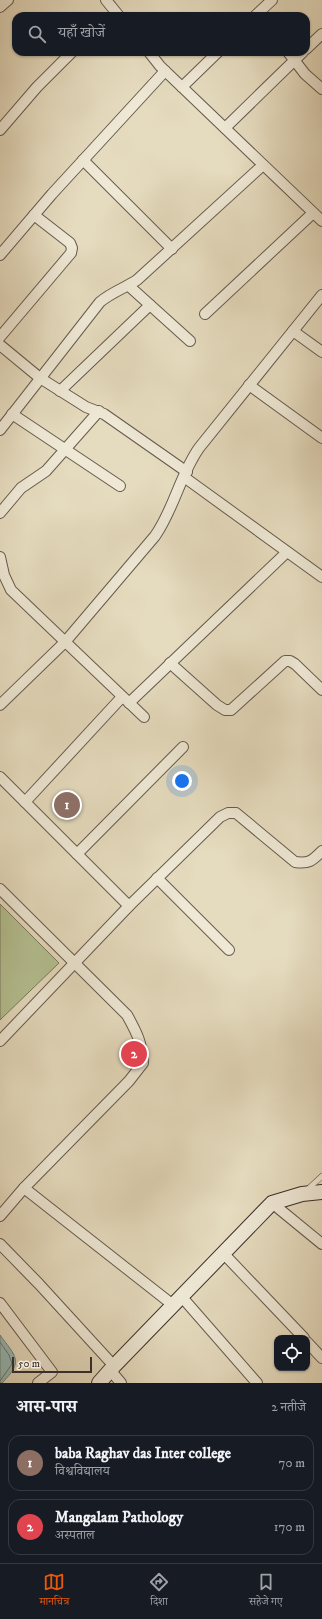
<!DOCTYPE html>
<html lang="hi">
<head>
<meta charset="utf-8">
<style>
  body { margin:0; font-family:"IM FELL DW Pica","Noto Serif Devanagari",serif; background:#242831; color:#f1f3f6 }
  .controls { position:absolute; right:12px; bottom:12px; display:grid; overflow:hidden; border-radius:8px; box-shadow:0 1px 3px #0004 }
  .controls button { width:36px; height:36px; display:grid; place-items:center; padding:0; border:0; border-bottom:1px solid #363941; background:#171b24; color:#f1f3f6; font:20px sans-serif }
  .scale { position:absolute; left:12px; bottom:10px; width:80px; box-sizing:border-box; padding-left:4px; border:2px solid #3d2f2a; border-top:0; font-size:11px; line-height:14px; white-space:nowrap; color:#3d2f2a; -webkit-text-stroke:3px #eee8d5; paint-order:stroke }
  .you { position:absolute; left:182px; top:781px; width:14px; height:14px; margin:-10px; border:3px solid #fff; border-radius:50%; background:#1a73e8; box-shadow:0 0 0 6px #1a73e833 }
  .badge { display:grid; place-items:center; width:26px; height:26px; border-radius:50%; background:#ea580c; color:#fff; font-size:13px; font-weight:700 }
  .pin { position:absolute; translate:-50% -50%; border:2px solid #fff; box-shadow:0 1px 4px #0006 }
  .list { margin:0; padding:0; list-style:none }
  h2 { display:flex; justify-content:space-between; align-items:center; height:52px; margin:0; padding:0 16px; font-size:17px }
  h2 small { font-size:13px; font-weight:400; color:#9ea1a6 }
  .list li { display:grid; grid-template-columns:26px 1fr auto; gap:12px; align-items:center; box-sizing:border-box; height:56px; margin:0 8px 8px; padding:0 8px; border:1px solid #363941; border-radius:12px }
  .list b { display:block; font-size:15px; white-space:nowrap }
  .list p { margin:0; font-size:13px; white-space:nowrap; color:#9ea1a6 }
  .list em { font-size:13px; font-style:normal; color:#9ea1a6 }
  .icon { flex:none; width:22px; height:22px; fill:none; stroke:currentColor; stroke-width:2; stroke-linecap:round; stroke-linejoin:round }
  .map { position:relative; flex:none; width:322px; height:1383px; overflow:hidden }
  .search { position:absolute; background:#171b24; box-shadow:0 1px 3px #0004; left:12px; right:12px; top:12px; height:44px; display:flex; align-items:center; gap:10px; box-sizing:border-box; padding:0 14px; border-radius:12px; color:#9ea1a6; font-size:15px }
  .sheet { height:180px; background:#171b24 }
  nav { display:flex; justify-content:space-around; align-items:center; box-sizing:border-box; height:56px; border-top:1px solid #363941; background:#171b24; font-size:11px; color:#9ea1a6 }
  nav a { display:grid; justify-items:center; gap:2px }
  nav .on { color:#ea580c }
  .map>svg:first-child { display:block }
  .green { fill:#b4c091; stroke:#78785e }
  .water { fill:#96bab6; stroke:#72827e }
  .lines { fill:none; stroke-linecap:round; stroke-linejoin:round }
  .shore { stroke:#6a7470; stroke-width:1 }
  .building { fill:#de948c; stroke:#3d2f2a }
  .lane-casing { stroke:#675a4f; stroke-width:6 }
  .street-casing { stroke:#675a4f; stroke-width:12 }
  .secondary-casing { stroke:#3d2f2a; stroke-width:16 }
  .lane { stroke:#eee8d5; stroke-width:5 }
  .street { stroke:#eee8d5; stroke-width:10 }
  .secondary { stroke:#eee8d5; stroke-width:14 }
</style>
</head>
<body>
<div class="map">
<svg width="322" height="1383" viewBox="0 0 322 1383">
  <rect width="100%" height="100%" fill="#e5dbbe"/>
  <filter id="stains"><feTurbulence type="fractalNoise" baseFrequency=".005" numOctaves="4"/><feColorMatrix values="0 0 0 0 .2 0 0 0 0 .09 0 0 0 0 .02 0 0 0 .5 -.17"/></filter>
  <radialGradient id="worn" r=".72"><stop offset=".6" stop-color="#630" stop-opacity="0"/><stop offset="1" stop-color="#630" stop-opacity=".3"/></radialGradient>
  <!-- green -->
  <path class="green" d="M0 904 59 963 0 1020Z"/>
  <!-- water -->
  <path class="water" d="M0 1335C16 1357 24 1361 2 1383H0Z"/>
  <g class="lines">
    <!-- shore -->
    <path class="shore" d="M0 1342 9 1355 12 1364 0 1381"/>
  </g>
  <!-- building -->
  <path class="building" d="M131 1046 140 1055 135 1061 125 1052Z"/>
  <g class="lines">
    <!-- lane casing -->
    <g class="lane-casing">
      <path id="lane" d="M307 1190 322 1176"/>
    </g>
    <!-- street casing -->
    <g class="street-casing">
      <g id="street">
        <path d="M106 0 119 16"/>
        <path d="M0 7 8 0"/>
        <path d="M255 16 272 0"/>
        <path d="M306 49 322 34"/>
        <path d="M149 52 160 66 322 221"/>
        <path d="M288 52 305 74 322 89"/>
        <path d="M182 87 218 52"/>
        <path d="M225 128 303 52"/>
        <path d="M0 130 37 87 72 52"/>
        <path d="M83 160 172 249"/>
        <path d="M0 255 52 194 165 71"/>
        <path d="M129 286 190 341"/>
        <path d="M205 314 313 213"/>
        <path d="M293 331 322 352"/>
        <path d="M0 337 71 253 72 248 70 243 34 215"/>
        <path d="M0 345 40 378 86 407 104 414 187 472"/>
        <path d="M249 385 322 438"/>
        <path d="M60 391 150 305"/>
        <path d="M12 414 120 486"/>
        <path d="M0 430 100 302C112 292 125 288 137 280L263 165"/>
        <path d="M184 477 322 577"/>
        <path d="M0 513 21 488 46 471 99 411"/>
        <path d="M0 557 4 575 11 590 144 717"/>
        <path d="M170 663 217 705 225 710H231L285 661H290L295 664 322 690"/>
        <path d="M129 703 287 552"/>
        <path d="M0 705 65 642 155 536C174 509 180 475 199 448L322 295"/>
        <path d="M0 777 129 906"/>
        <path d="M25 802 122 697"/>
        <path d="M77 854 183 747"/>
        <path d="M157 878 229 950"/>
        <path d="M0 889 127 1015C137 1033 142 1043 143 1063L129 1081 24 1188 0 1216"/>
        <path d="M0 1041 129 906 220 817 228 813H236L295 862C309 864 312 861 322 851"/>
        <path d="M24 1188 173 1305"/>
        <path d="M272 1203 322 1244"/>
        <path d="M0 1244 39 1284 114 1366"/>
        <path d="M223 1253 304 1338"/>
        <path d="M181 1296 257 1383"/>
        <path d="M0 1303 52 1372 38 1383"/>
        <path d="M307 1342 322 1358"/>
        <path d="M110 1370 121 1383"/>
      </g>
    </g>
    <!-- secondary casing -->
    <g class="secondary-casing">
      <path id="secondary" d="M99 1383 114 1366 272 1203 302 1194 322 1192"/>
    </g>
    <!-- lane -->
    <use href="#lane" class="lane"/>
    <!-- street -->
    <use href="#street" class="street"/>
    <!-- secondary -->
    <use href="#secondary" class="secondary"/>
  </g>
  <rect width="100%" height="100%" filter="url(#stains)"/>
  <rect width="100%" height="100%" fill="url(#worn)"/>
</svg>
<div class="controls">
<button><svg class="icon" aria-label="locate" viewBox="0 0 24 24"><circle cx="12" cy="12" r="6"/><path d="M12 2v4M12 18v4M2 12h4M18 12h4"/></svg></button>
</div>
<div class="scale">50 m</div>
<div class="you"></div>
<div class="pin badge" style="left:67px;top:805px;background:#8d6e63">1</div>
<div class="pin badge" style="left:134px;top:1054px;background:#e0444e">2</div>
<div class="search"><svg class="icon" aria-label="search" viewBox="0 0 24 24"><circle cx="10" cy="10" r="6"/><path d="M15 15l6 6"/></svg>यहाँ खोजें</div>
</div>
<section class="sheet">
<h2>आस-पास<small>2 नतीजे</small></h2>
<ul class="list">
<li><span class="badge" style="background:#8d6e63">1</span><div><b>baba Raghav das Inter college</b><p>विश्वविद्यालय</p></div><em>70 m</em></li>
<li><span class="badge" style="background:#e0444e">2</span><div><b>Mangalam Pathology</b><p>अस्पताल</p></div><em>170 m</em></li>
</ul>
</section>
<nav>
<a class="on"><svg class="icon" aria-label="map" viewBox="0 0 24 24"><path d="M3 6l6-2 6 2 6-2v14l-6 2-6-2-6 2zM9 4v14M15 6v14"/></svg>मानचित्र</a>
<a><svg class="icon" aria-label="directions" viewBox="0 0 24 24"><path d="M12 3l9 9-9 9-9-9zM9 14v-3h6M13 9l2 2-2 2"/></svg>दिशा</a>
<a><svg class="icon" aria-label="saved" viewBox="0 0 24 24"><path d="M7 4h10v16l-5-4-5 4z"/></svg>सहेजे गए</a>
</nav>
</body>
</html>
